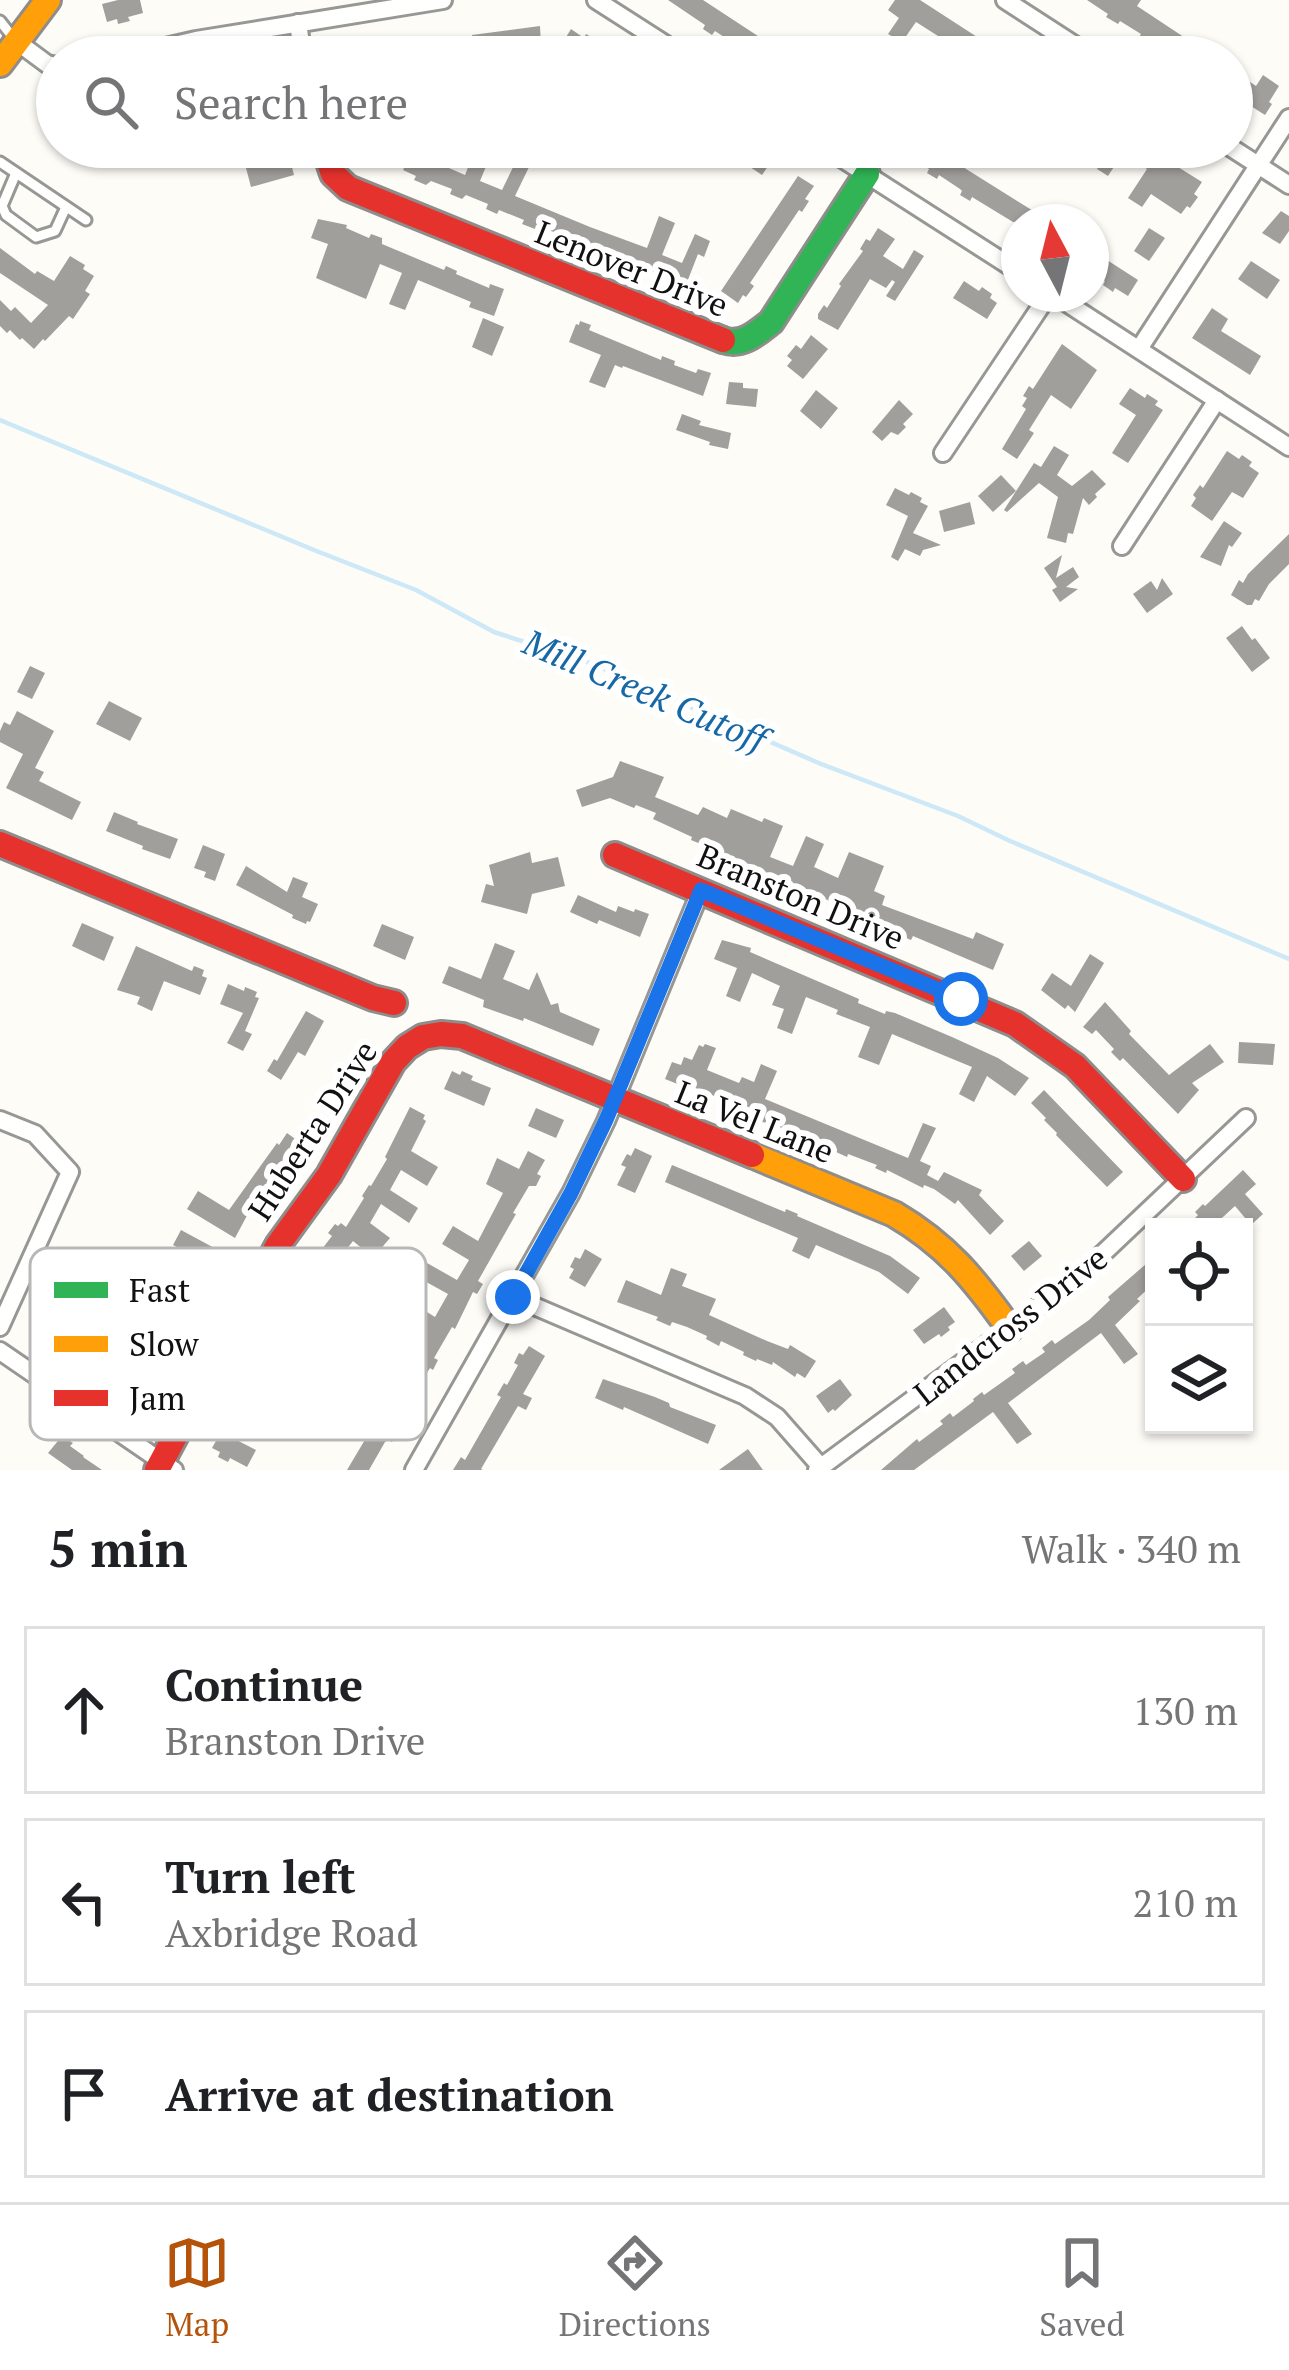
<!DOCTYPE html>
<html lang="en">
<head>
<meta charset="utf-8">
<style>
  body { margin:0; font-family:"PT Serif",serif; background:#f2f2f2; color:#202124 }
  .controls { position:absolute; right:36px; bottom:36px; display:grid; overflow:hidden; border-radius:0px; box-shadow:0 3px 9px #0004 }
  .controls button { width:108px; height:108px; display:grid; place-items:center; padding:0; border:0; border-bottom:3px solid #e0e0e0; background:#fff; color:#202124; font:60px sans-serif }
  .compass { position:absolute; left:1001px; top:204px; width:108px; height:108px; border-radius:50%; background:#fff; box-shadow:0 3px 9px #0004; rotate:353deg }
  .stop { position:absolute; width:36px; height:36px; margin:-27px; border:9px solid #1a73e8; border-radius:50%; background:#fff }
  .stop.end { background:#1a73e8; border-color:#fff; box-shadow:0 3px 12px #0008 }
  .list { margin:0; padding:0; list-style:none }
  h2 { display:flex; justify-content:space-between; align-items:center; height:156px; margin:0; padding:0 48px; font-size:51px }
  h2 small { font-size:39px; font-weight:400; color:#757577 }
  .list li { display:grid; grid-template-columns:78px 1fr auto; gap:36px; align-items:center; box-sizing:border-box; height:168px; margin:0 24px 24px; padding:0 24px; border:3px solid #e0e0e0; border-radius:0px }
  .list b { display:block; font-size:45px; white-space:nowrap }
  .list p { margin:0; font-size:39px; white-space:nowrap; color:#757577 }
  .list em { font-size:39px; font-style:normal; color:#757577 }
  .icon { flex:none; width:66px; height:66px; fill:none; stroke:currentColor; stroke-width:2; stroke-linecap:round; stroke-linejoin:round }
  .map { position:relative; flex:none; width:1289px; height:1470px; overflow:hidden }
  .search { position:absolute; background:#fff; box-shadow:0 3px 9px #0004; left:36px; right:36px; top:36px; height:132px; display:flex; align-items:center; gap:30px; box-sizing:border-box; padding:0 42px; border-radius:66px; color:#757577; font-size:45px }
  .sheet { height:732px; background:#fff }
  nav { display:flex; justify-content:space-around; align-items:center; box-sizing:border-box; height:168px; border-top:3px solid #e0e0e0; background:#fff; font-size:33px; color:#757577 }
  nav a { display:grid; justify-items:center; gap:6px }
  nav .on { color:#b45309 }
  .map>svg:first-child { display:block }
  .lines { fill:none; stroke-linecap:round; stroke-linejoin:round }
  .stream { stroke:#cde8f7; stroke-width:4.5 }
  .building { fill:#a19f9c }
  .lane-casing { stroke:#979795; stroke-width:15 }
  .street-casing { stroke:#979795; stroke-width:22 }
  .fast-casing { stroke:#8e8d8b; stroke-width:30 }
  .slow-casing { stroke:#8e8d8b; stroke-width:30 }
  .jam-casing { stroke:#8e8d8b; stroke-width:30 }
  .lane { stroke:#fffffe; stroke-width:9 }
  .street { stroke:#fffffe; stroke-width:16 }
  .fast { stroke:#30b455; stroke-width:24 }
  .slow { stroke:#ff9f0a; stroke-width:24 }
  .jam { stroke:#e5322d; stroke-width:24 }
  .route { stroke:#1a73e8; stroke-width:15 }
  .labels { text-anchor:middle; dominant-baseline:central; stroke-width:12; stroke-linejoin:round; paint-order:stroke }
  .street-label { font-size:33px; fill:#111; stroke:#fff }
  .water-label { font-size:36px; font-style:italic; fill:#1768a6; stroke:#fff }
  .key { fill:#fff; stroke:#b8b8b8; stroke-width:3 }
  .key-label { font-size:33px; fill:#111 }
</style>
</head>
<body>
<div class="map">
<svg width="1289" height="1470" viewBox="0 0 1289 1470">
  <rect width="100%" height="100%" fill="#fdfcf7"/>
  <g class="lines">
    <!-- stream -->
    <path class="stream" d="M0 420 314 550 416 590 494 632 590 663 821 764 958 816 1010 841 1289 959"/>
  </g>
  <!-- building -->
  <g class="building">
    <path d="M118 0H140L143 13 128 17 130 21 118 24 117 19 107 22 102 4Z"/>
    <path d="M668 0H703L790 57H743L747 52 715 31 712 35 703 29 705 25Z"/>
    <path d="M895 0H920L1008 57H974L952 43 943 57H924L938 36 916 22 902 42 888 34 899 18 888 10Z"/>
    <path d="M1087 0H1141L1137 6 1214 57H1174L1152 43 1150 46 1138 39 1141 34 1120 21 1118 24 1106 17 1108 14Z"/>
    <path d="M540 26 541 46 503 47 475 54 472 35Z"/>
    <path d="M571 29 584 38 586 34 599 42 596 45 615 57H576L560 47Z"/>
    <path d="M431 36V40L435 39 438 57H367V50L375 49 374 46 386 44 387 47 420 42 419 38Z"/>
    <path d="M1232 70 1256 86 1263 75 1279 86 1269 102 1272 104 1265 115 1232 94Z"/>
    <path d="M251 147H282L287 164 291 163 294 175 251 187 246 168 254 164Z"/>
    <path d="M476 147H494L480 181 502 190 517 159 530 165 515 196 590 227 647 248 659 216 675 223 662 255 682 263 695 234 710 241 704 257 698 254 684 290 670 284 671 281 648 271 647 275 633 269 635 266 610 255 608 260 596 255 599 250 536 225 535 229 522 224 524 220 499 210 497 214 486 209 488 204 466 195 462 199 450 194 452 189 431 181 426 185 414 180 416 176 403 170 412 152 465 175Z"/>
    <path d="M720 147H755L773 159 762 175Z"/>
    <path d="M896 147H931L1051 222H1013L972 197 970 201 960 195 962 191 960 189 939 175 937 179 927 173 929 169Z"/>
    <path d="M1111 147H1148L1156 152 1158 147 1169 154 1165 159 1202 182 1194 194 1198 197 1190 208 1187 206 1181 214 1151 194 1142 207 1128 198 1147 169 1123 153 1108 176 1097 169Z"/>
    <path d="M798 176 814 186 805 199 809 201 802 212 799 210 750 283 754 286 746 297 743 295 738 303 721 291Z"/>
    <path d="M1281 211 1289 216V231L1280 244 1262 233Z"/>
    <path d="M318 219 347 225 346 228 369 238 371 234 382 238V244L444 270 446 266 457 271 456 274 489 288 490 284 504 289 494 316 469 307 471 302 418 280 405 310 389 304 402 273 380 264 366 299 316 278 328 244 311 238Z"/>
    <path d="M878 228 895 239 883 256 903 269 914 250 924 256 895 301 886 296 895 282 892 280 886 288 870 279 838 330 818 319V314L824 305 827 308 841 286 839 284 863 251 860 249 866 239 870 241Z"/>
    <path d="M1149 228 1165 238 1149 261 1134 251Z"/>
    <path d="M0 248 35 274 37 271 54 281 70 256 85 265 83 269 94 276 85 291 90 294 73 319 69 316 45 341 43 339 34 349 22 338 20 340 10 330 7 333 0 326V300L11 311 15 307 31 323 48 305 0 273Z"/>
    <path d="M1107 260 1138 280 1128 296 1115 288 1113 292 1103 285 1105 281 1097 276Z"/>
    <path d="M1251 261 1280 280 1267 299 1238 279Z"/>
    <path d="M964 281 979 291 982 287 992 294 990 298 997 303 987 319 953 298Z"/>
    <path d="M1212 308 1228 319 1221 331 1261 356 1250 375 1192 338Z"/>
    <path d="M483 318 504 327 492 356 472 347Z"/>
    <path d="M580 321 591 325 589 330 661 360 662 356 675 361 674 365 696 373 698 369 711 373 703 396 623 366 622 368 615 365 605 388 589 382 601 355 569 342 576 324 579 325Z"/>
    <path d="M811 335 828 349 803 379 787 366 792 360 787 356 796 345 801 349Z"/>
    <path d="M1062 344 1097 370 1071 409 1051 395 1029 430 1034 433 1017 459 1002 449 1026 409 1022 406 1027 398 1023 396 1029 386 1033 389Z"/>
    <path d="M729 382 743 383V388L758 389 756 407 726 404Z"/>
    <path d="M1130 388 1145 398 1147 394 1158 401 1155 405 1163 410 1128 463 1112 453 1136 415 1119 404Z"/>
    <path d="M816 390 838 408 821 429 800 411Z"/>
    <path d="M899 400 913 414 903 424 906 427 898 435 891 432 882 441 872 432Z"/>
    <path d="M682 414 701 421 699 425 731 433 728 449 709 445 710 442 676 430Z"/>
    <path d="M1054 446 1069 455 1057 475 1072 486 1092 470 1106 484 1095 494 1097 497 1089 505 1083 498 1073 534 1068 533 1066 543 1047 538 1058 497 1039 483 1007 512 1004 510 1034 463 1041 467Z"/>
    <path d="M1227 451 1239 459 1242 455 1252 462 1249 466 1259 473 1243 498 1232 492 1212 521 1191 506 1196 498 1193 495 1200 485 1203 488Z"/>
    <path d="M1001 475 1016 491 993 512 978 496Z"/>
    <path d="M895 488 909 495 911 492 922 498 920 502 928 506 913 533 941 545 923 550 920 556 905 549 898 561 891 557 908 516 886 505Z"/>
    <path d="M970 502 975 524 944 532 939 511Z"/>
    <path d="M1224 521 1242 533 1232 547 1229 545 1221 566 1200 557Z"/>
    <path d="M1289 534V564L1269 584 1259 601 1255 599 1252 605H1247L1231 595 1239 580 1243 583 1248 574Z"/>
    <path d="M1062 555 1056 578 1073 567 1079 577 1066 587 1078 589 1060 602 1052 590 1057 587 1044 568Z"/>
    <path d="M1162 578 1173 594 1147 613 1133 594 1151 581 1157 590Z"/>
    <path d="M1242 626 1252 640 1255 638 1270 658 1252 672 1226 638Z"/>
    <path d="M30 666 45 673 32 699 17 692Z"/>
    <path d="M109 701 142 718 130 741 96 724Z"/>
    <path d="M17 711 54 731 35 768 44 772 39 781 81 802 72 820 6 788 23 754 0 742V731L4 722 10 725Z"/>
    <path d="M620 761 664 777 655 797 698 815 703 807 727 818 731 809 762 822 764 818 783 826 770 857 793 866 806 836 824 844 814 867 838 878 849 852 884 866 874 891 885 896 882 905 973 939 976 932 1004 944 993 970 913 936 911 940 899 935 901 931 875 920 873 925 860 919 861 915 796 886 795 889 782 883 783 881 729 859 730 856 691 840 692 837 653 819 656 813 636 805 634 808 610 798 582 807 576 790 613 777Z"/>
    <path d="M114 812 138 822 137 824 178 839 170 859 142 849 143 846 106 831Z"/>
    <path d="M203 845 225 854 215 881 204 877 206 872 194 868Z"/>
    <path d="M530 852 532 863 558 857 565 886 532 894 527 914 481 902 486 884 494 886 489 865Z"/>
    <path d="M246 866 287 892 293 877 308 883 302 897 318 904 310 922 307 921 306 924 292 918 293 915 236 885Z"/>
    <path d="M578 895 616 912 618 906 634 912 635 909 649 914 640 937 599 920 597 924 570 912Z"/>
    <path d="M82 923 114 937 104 961 72 946Z"/>
    <path d="M382 924 414 937 405 960 373 946Z"/>
    <path d="M722 940 751 948 750 952 859 999 858 1003 885 1014 886 1011 895 1013 952 1037 998 1058 1029 1078 1015 1096 987 1076 974 1102 959 1094 972 1067 892 1034 879 1065 858 1057 870 1027 836 1014 838 1010 806 997 792 1034 777 1028 784 1009 772 1005 780 986 752 973 740 1002 726 996 737 968 714 959Z"/>
    <path d="M495 943 515 951 503 979 529 990 537 972 551 1005 558 1003 560 1012 600 1029 593 1046 524 1018 523 1021 483 1007 484 1000 442 983 449 966 481 979Z"/>
    <path d="M136 946 192 971 194 966 204 970 202 976 207 978 200 995 164 981 152 1011 137 1004 140 997 117 990Z"/>
    <path d="M1090 954 1104 963 1075 1012 1068 1005 1065 1009 1041 990 1052 973 1071 986Z"/>
    <path d="M228 984 244 991 245 987 257 992 255 997 259 998 245 1031 252 1034 243 1051 227 1043 243 1013 220 1004Z"/>
    <path d="M1105 1002 1131 1031 1129 1034 1169 1075 1210 1044 1224 1062 1192 1083 1199 1090 1178 1114 1123 1058 1120 1061 1111 1052 1114 1049 1096 1030 1092 1034 1083 1027Z"/>
    <path d="M306 1011 324 1021 305 1056 298 1052 281 1080 267 1071 274 1059 277 1061Z"/>
    <path d="M1239 1042 1275 1044 1273 1065 1238 1063Z"/>
    <path d="M705 1044 716 1048 707 1070 739 1083 742 1077 754 1082 761 1064 777 1071 765 1099 908 1158 923 1123 936 1128 920 1161 931 1166 927 1175 938 1181 944 1172 982 1190 979 1195 1004 1221 990 1235 958 1200 955 1204 934 1189 924 1185 923 1188 887 1170 886 1173 875 1168 877 1165 848 1154 847 1157 836 1152 837 1149 805 1135 803 1139 791 1134 792 1131 756 1120 758 1116 749 1111 686 1084 685 1087 665 1079 672 1062 681 1065 684 1057 692 1060 699 1045 703 1047Z"/>
    <path d="M452 1071 460 1075 462 1071 473 1076 471 1080 491 1088 484 1106 444 1089Z"/>
    <path d="M1044 1090 1123 1172 1107 1187 1056 1135 1057 1133 1044 1120 1046 1118 1031 1103Z"/>
    <path d="M410 1107 425 1115 423 1119 426 1121 411 1151 438 1167 427 1186 401 1170 390 1190 418 1208 409 1223 381 1204 370 1223 390 1238 384 1245 374 1258 353 1241 333 1267 365 1285 355 1303 346 1298 330 1328 305 1314 290 1342 331 1363 323 1378 281 1357 269 1382 310 1405 301 1419 261 1396 250 1417 234 1408 238 1400 234 1398 239 1387 243 1389 259 1359 255 1357 260 1346 265 1349 281 1318 277 1316 282 1306 286 1308 306 1273 301 1270 307 1260 312 1262 332 1236 328 1233 335 1224 338 1226 341 1223 346 1227 364 1198 362 1196 369 1185 371 1186 387 1159 385 1157Z"/>
    <path d="M536 1108 564 1120 556 1138 528 1126Z"/>
    <path d="M287 1133 302 1144 273 1183 276 1185 269 1195 265 1192 260 1199 257 1197 235 1238 187 1209 198 1191 229 1210 277 1143 279 1145Z"/>
    <path d="M635 1148 652 1156 635 1193 617 1185 626 1167 621 1165 627 1154 631 1156Z"/>
    <path d="M528 1151 545 1160 537 1174 541 1176 536 1186H529L513 1213 516 1214 478 1281 483 1284 477 1294 473 1292 455 1329 452 1327 434 1358 438 1360 433 1370 430 1368 408 1404 394 1430 397 1432 392 1442 388 1440 385 1442 369 1470H347L366 1438 338 1422 347 1407 369 1420 378 1403 383 1406 395 1388 427 1332 397 1313 406 1299 435 1317 448 1294 419 1278 427 1263 457 1280 469 1260 442 1244 453 1226 478 1241 503 1193 486 1184 497 1158 519 1169Z"/>
    <path d="M672 1165 785 1212 786 1209 798 1214 797 1216 890 1256 920 1278 908 1294 879 1272 816 1245 809 1259 792 1251 798 1238 665 1182Z"/>
    <path d="M1243 1170 1256 1184 1245 1194 1263 1214 1251 1225 1235 1206 1212 1227H1186L1198 1215 1195 1212 1203 1204 1205 1206Z"/>
    <path d="M181 1230 231 1257 226 1267 222 1264 198 1308 192 1322 197 1324 190 1337 167 1325 183 1296 152 1279 160 1264 191 1282 203 1261 173 1245Z"/>
    <path d="M1029 1241 1042 1256 1024 1271 1011 1256Z"/>
    <path d="M585 1249 602 1259 585 1287 569 1278 574 1269 570 1267 575 1257 580 1259Z"/>
    <path d="M1154 1257V1283L1137 1299 1140 1301 1115 1325 1138 1354 1124 1364 1101 1333 1008 1403 1032 1434 1017 1444 993 1412 914 1470H881L917 1439 919 1442 943 1424 940 1421 950 1413 953 1417 974 1401 973 1399 982 1392 984 1395 1015 1373 1012 1369 1023 1361 1026 1365 1045 1352 1042 1348 1052 1340 1055 1344 1089 1320 1110 1300 1108 1297Z"/>
    <path d="M671 1268 687 1274 682 1286 716 1299 709 1315 767 1341 788 1349 790 1345 816 1361 805 1378 797 1373 795 1377 773 1362 772 1365 757 1359 756 1361 743 1355 744 1352 721 1341 719 1346 706 1339 707 1336 687 1327 672 1322 670 1326 656 1320 658 1317 617 1302 626 1280 661 1295Z"/>
    <path d="M944 1307 955 1322 948 1327 950 1330 941 1337 939 1334 924 1344 913 1330Z"/>
    <path d="M529 1346 545 1356 523 1394 532 1398 526 1410 518 1406 481 1469 483 1470H453L461 1457 465 1460 501 1397 497 1395 504 1383 507 1385 518 1365 514 1363 519 1353 523 1355Z"/>
    <path d="M603 1379 655 1397 669 1403 670 1407 716 1425 708 1444 624 1407 623 1410 595 1398Z"/>
    <path d="M840 1379 852 1395 835 1411 833 1409 828 1413 816 1396Z"/>
    <path d="M221 1432 256 1450 247 1467 230 1458 228 1462 218 1457 220 1452 212 1448Z"/>
    <path d="M62 1436 73 1443 70 1446 84 1456 83 1457 102 1470H72L48 1453Z"/>
    <path d="M748 1449 763 1470H719Z"/>
  </g>
  <g class="lines">
    <!-- lane casing -->
    <g class="lane-casing">
      <g id="lane">
        <path d="M0 21 15 40"/>
        <path d="M0 162 86 220"/>
        <path d="M16 173 2 206 6 215 36 237 55 231 66 207"/>
      </g>
    </g>
    <!-- street casing -->
    <g class="street-casing">
      <g id="street">
        <path d="M596 0 685 57"/>
        <path d="M1005 0 1093 57"/>
        <path d="M298 23 303 57"/>
        <path d="M16 41 47 64 57 66"/>
        <path d="M122 57 196 40 443 0"/>
        <path d="M824 147 1019 272"/>
        <path d="M1230 147 1289 185"/>
        <path d="M1053 294 1289 447"/>
        <path d="M1139 349 1289 118"/>
        <path d="M943 453 1049 294"/>
        <path d="M1122 546 1217 400"/>
        <path d="M0 1120 35 1134 70 1172 0 1327"/>
        <path d="M513 1297 745 1396 777 1417 821 1467"/>
        <path d="M0 1351 174 1470"/>
        <path d="M414 1470 571 1193 606 1121 701 890"/>
        <path d="M817 1470 1078 1277 1246 1118"/>
      </g>
    </g>
    <!-- fast casing -->
    <g class="fast-casing">
      <path id="fast" d="M723 340C742 347 757 333 771 322L867 174"/>
    </g>
    <!-- slow casing -->
    <g class="slow-casing">
      <g id="slow">
        <path d="M0 64 48 0"/>
        <path d="M752 1155 894 1214C947 1245 975 1280 1010 1329"/>
      </g>
    </g>
    <!-- jam casing -->
    <g class="jam-casing">
      <g id="jam">
        <path d="M324 147 333 174 348 188 723 340"/>
        <path d="M0 844 373 998 394 1003"/>
        <path d="M615 855 1015 1024 1075 1066 1183 1179"/>
        <path d="M157 1470 278 1245 329 1175 393 1062 407 1047 423 1037 441 1034 462 1036 752 1155"/>
      </g>
    </g>
    <!-- lane -->
    <use href="#lane" class="lane"/>
    <!-- street -->
    <use href="#street" class="street"/>
    <!-- fast -->
    <use href="#fast" class="fast"/>
    <!-- slow -->
    <use href="#slow" class="slow"/>
    <!-- jam -->
    <use href="#jam" class="jam"/>
  </g>
  <g class="lines">
    <!-- route -->
    <path class="route" d="M513 1297 571 1193 606 1120 701 890 961 999"/>
  </g>
  <g class="labels">
    <!-- street labels -->
    <g class="street-label">
      <text transform="translate(632 268) rotate(22)">Lenover Drive</text>
      <text transform="translate(801 896) rotate(23)">Branston Drive</text>
      <text transform="translate(755 1121) rotate(22)">La Vel Lane</text>
      <text transform="translate(312 1130) rotate(-57)">Huberta Drive</text>
      <text transform="translate(1010 1325) rotate(-38)">Landcross Drive</text>
    </g>
    <!-- water labels -->
    <g class="water-label">
      <text transform="translate(645 690) rotate(23)">Mill Creek Cutoff</text>
    </g>
  </g>
  <!-- legend -->
  <rect x="30" y="1248" width="396" height="192" rx="18" class="key"/>
  <rect x="54" y="1282" width="54" height="16" fill="#30b455"/>
  <rect x="54" y="1336" width="54" height="16" fill="#ff9f0a"/>
  <rect x="54" y="1390" width="54" height="16" fill="#e5322d"/>
  <g class="key-label">
    <text x="129" y="1302">Fast</text>
    <text x="129" y="1356">Slow</text>
    <text x="129" y="1410">Jam</text>
  </g>
</svg>
<div class="controls">
<button><svg class="icon" aria-label="locate" viewBox="0 0 24 24"><circle cx="12" cy="12" r="6"/><path d="M12 2v4M12 18v4M2 12h4M18 12h4"/></svg></button>
<button><svg class="icon" aria-label="layers" viewBox="0 0 24 24"><path d="M12 4l9 5-9 5-9-5zM3 14l9 5 9-5"/></svg></button>
</div>
<svg class="compass" viewBox="-18 -18 36 36"><path d="M0-13l5 13h-10z" fill="#e53935"/><path d="M0 13l5-13h-10z" fill="#757577"/></svg>
<div class="stop" style="left:961px;top:999px"></div>
<div class="stop end" style="left:513px;top:1297px"></div>
<div class="search"><svg class="icon" aria-label="search" viewBox="0 0 24 24"><circle cx="10" cy="10" r="6"/><path d="M15 15l6 6"/></svg>Search here</div>
</div>
<section class="sheet">
<h2>5 min<small>Walk · 340 m</small></h2>
<ul class="list">
<li><svg class="icon" aria-label="ahead" viewBox="0 0 24 24"><path d="M12 20V5M6 11l6-6 6 6"/></svg><div><b>Continue</b><p>Branston Drive</p></div><em>130 m</em></li>
<li><svg class="icon" aria-label="left" viewBox="0 0 24 24"><path d="M17 20v-9H6M10 6l-5 5 5 5"/></svg><div><b>Turn left</b><p>Axbridge Road</p></div><em>210 m</em></li>
<li><svg class="icon" aria-label="arrive" viewBox="0 0 24 24"><path d="M6 21V4h12l-3 4 3 4H6"/></svg><div><b>Arrive at destination</b></div></li>
</ul>
</section>
<nav>
<a class="on"><svg class="icon" aria-label="map" viewBox="0 0 24 24"><path d="M3 6l6-2 6 2 6-2v14l-6 2-6-2-6 2zM9 4v14M15 6v14"/></svg>Map</a>
<a><svg class="icon" aria-label="directions" viewBox="0 0 24 24"><path d="M12 3l9 9-9 9-9-9zM9 14v-3h6M13 9l2 2-2 2"/></svg>Directions</a>
<a><svg class="icon" aria-label="saved" viewBox="0 0 24 24"><path d="M7 4h10v16l-5-4-5 4z"/></svg>Saved</a>
</nav>
</body>
</html>
